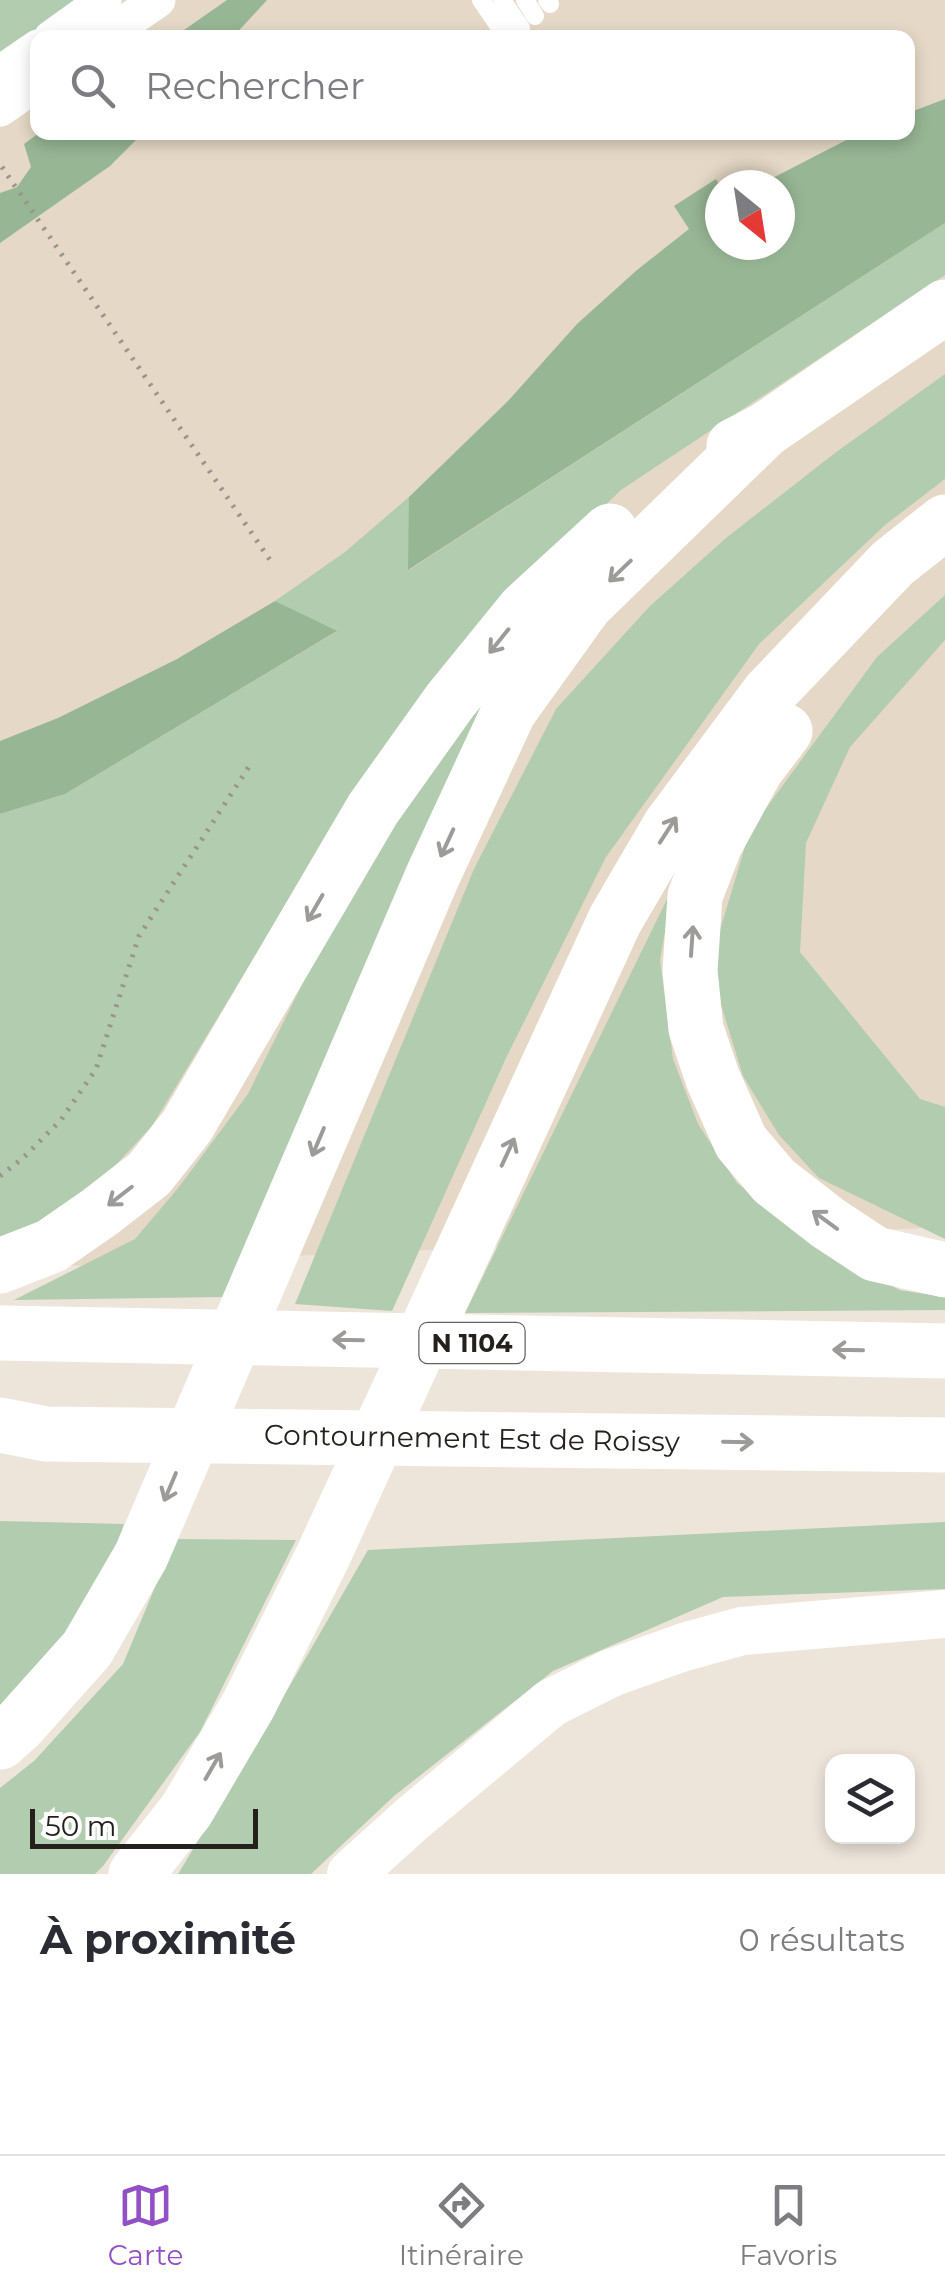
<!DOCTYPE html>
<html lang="fr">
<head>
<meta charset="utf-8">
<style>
  body { margin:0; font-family:Montserrat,sans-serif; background:#f7f7f7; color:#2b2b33 }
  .controls { position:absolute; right:30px; bottom:30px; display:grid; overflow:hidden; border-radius:20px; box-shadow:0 5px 15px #0003 }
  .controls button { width:90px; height:90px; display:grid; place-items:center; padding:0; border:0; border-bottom:2px solid #e1e1e2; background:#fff; color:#2b2b33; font:50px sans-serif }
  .compass { position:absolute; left:705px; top:170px; width:90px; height:90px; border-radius:50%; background:#fff; box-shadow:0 5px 15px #0003; rotate:150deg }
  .scale { position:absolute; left:30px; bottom:25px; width:228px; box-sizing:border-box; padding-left:10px; border:5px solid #24211d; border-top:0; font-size:28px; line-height:35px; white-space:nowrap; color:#24211d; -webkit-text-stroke:8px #fff; paint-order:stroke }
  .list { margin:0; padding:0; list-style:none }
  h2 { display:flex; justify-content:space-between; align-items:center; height:130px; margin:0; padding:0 40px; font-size:42px }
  h2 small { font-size:32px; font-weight:400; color:#7c7c81 }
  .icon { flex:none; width:55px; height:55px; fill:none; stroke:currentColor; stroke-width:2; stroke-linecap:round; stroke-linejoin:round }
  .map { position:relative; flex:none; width:945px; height:1874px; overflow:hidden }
  .search { position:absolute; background:#fff; box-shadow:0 5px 15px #0003; left:30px; right:30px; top:30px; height:110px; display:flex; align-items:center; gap:25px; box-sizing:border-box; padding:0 35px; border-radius:20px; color:#7c7c81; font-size:38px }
  .sheet { height:280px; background:#fff }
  nav { display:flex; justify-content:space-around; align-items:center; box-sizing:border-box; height:140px; border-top:2px solid #e1e1e2; background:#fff; font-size:28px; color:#7c7c81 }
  nav a { display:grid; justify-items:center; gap:5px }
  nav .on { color:#9150c5 }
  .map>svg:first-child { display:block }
  .built { fill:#e5d8c6; fill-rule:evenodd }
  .green { fill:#b1ccae }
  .forest { fill:#97b694 }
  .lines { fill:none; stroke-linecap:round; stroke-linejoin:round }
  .path { stroke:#9a948c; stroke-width:5; stroke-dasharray:2.5 8; stroke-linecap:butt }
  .lane { stroke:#fff; stroke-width:18 }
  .street { stroke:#fff; stroke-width:35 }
  .secondary { stroke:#fff; stroke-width:48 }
  .highway { stroke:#fff; stroke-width:55 }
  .oneway { stroke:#9c9b99 }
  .labels { text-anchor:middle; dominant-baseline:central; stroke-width:9; stroke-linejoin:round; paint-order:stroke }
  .shield { fill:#fff; stroke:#666461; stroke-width:2.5 }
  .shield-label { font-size:25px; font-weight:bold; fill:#24211d }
  .street-label { font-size:28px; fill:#24211d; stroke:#fff }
</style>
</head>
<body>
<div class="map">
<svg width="945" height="1874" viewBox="0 0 945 1874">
  <rect width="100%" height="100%" fill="#ede5da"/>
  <!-- built -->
  <path class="built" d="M0 0H945V1227L0 1269ZM38 38H908V132H38ZM720 185H780V245H720Z"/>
  <!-- green -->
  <g class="green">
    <path d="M0 0H85L0 59Z"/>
    <path d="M945 223V275L621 490 508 599 303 877 152 1126 98 1184 32 1227 0 1238V814L65 794 336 632 275 601 345 552 409 497V570Z"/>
    <path d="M945 374V479L885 525 759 644 606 857 506 1058 392 1311 295 1304 474 869 556 709 650 606 726 538 835 453Z"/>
    <path d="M945 595V640L850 747 806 843 800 952 920 1099 945 1107V1239L819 1178 779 1135 743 1076 719 998 715 947 750 830 877 657Z"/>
    <path d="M510 657 223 1297 14 1300 135 1239 179 1187 248 1094 368 851Z"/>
    <path d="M673 887 660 960 673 1059 698 1124 737 1183 826 1252 900 1290 945 1297V1310L465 1313Z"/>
    <path d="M0 1521 124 1524 102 1587 0 1714Z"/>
    <path d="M945 1522V1589L723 1597 553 1671 394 1796 311 1874H178L247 1760 368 1550Z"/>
    <path d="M175 1539 296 1540 200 1732 103 1866 95 1874H0V1788L34 1761 123 1664Z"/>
  </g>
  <!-- forest -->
  <g class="forest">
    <path d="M227 0H267L233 37H174Z"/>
    <path d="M945 99V223L408 570 409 497 508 401 577 324 637 270 689 229 674 206 716 179 720 186V245H780V185H759L860 133 908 132V113Z"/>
    <path d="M39 133H143L110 166 0 243V193L17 187 31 167 24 144Z"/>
    <path d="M275 601 337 631 65 794 0 814V741L58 718 177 659Z"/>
  </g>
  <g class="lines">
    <!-- path -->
    <g class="path">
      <path d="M2 167 270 560"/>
      <path d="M0 1176 23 1158 61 1120 96 1069 139 936 250 765"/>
    </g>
    <!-- lane -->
    <g class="lane">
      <path d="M481 0 507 38"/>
      <path d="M502 0 521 28"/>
      <path d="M525 0 535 16"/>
      <path d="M547 0 550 4"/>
    </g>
    <!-- street -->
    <g class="street">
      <path d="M51 38 104 0"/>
      <path d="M103 38 158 0"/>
      <path d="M0 73 38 47"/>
      <path d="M0 109 38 83"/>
    </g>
    <!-- secondary -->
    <path class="secondary" d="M351 1874 413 1818 551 1703 611 1673 684 1647 742 1631 945 1614"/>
    <!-- highway -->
    <g class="highway">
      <path d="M734 446 765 430 945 307"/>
      <path d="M785 731 756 769 715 844 695 896 690 971 696 1029 713 1079 741 1142 774 1181 828 1223 875 1254 945 1270"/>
      <path d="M0 1266 51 1246 100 1212 149 1174 187 1126 373 809 450 701 524 610 610 531"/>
      <path d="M0 1333 945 1351"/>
      <path d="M0 1425 46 1434 945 1445"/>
      <path d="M0 1742 20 1724 87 1649 141 1556 433 875 509 711 586 604 765 430"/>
      <path d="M136 1874 186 1811 249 1704 322 1558 615 920 670 826 769 693 893 563 945 522"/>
    </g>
  </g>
  <!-- one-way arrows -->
  <defs><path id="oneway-shaft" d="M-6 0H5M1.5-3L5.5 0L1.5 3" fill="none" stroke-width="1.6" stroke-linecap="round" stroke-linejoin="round" transform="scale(2.5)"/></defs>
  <g class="oneway">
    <use href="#oneway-shaft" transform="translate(620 571) rotate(136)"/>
    <use href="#oneway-shaft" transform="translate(499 641) rotate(129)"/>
    <use href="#oneway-shaft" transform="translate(668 830) rotate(-57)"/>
    <use href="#oneway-shaft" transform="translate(447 843) rotate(115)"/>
    <use href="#oneway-shaft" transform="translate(315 908) rotate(120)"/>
    <use href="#oneway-shaft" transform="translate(692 941) rotate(-86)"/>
    <use href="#oneway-shaft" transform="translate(318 1142) rotate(113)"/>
    <use href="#oneway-shaft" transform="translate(508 1152) rotate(-65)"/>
    <use href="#oneway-shaft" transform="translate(120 1196) rotate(142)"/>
    <use href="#oneway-shaft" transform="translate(825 1220) rotate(-144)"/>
    <use href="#oneway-shaft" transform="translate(348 1340) rotate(-179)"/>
    <use href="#oneway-shaft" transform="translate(848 1350) rotate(-179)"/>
    <use href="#oneway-shaft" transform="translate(738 1442) rotate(1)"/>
    <use href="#oneway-shaft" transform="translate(170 1487) rotate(113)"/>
    <use href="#oneway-shaft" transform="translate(213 1766) rotate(-60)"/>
  </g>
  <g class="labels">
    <!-- shield labels -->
    <rect class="shield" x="419.5" y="1323" width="105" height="40" rx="8"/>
    <g class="shield-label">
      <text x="472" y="1343">N 1104</text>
    </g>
    <!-- street labels -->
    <g class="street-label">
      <text transform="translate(472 1438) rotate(1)">Contournement Est de Roissy</text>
    </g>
  </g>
</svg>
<div class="controls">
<button><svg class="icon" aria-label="layers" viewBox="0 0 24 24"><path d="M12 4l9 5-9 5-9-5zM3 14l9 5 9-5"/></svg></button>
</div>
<svg class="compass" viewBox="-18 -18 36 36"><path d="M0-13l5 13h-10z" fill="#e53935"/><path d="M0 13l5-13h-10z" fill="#7c7c81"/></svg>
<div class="scale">50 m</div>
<div class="search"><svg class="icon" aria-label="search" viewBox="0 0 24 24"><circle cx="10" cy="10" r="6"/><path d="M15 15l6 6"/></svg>Rechercher</div>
</div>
<section class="sheet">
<h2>À proximité<small>0 résultats</small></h2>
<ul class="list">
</ul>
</section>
<nav>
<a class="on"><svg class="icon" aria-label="map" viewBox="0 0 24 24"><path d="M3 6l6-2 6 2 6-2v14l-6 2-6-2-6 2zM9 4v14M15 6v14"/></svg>Carte</a>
<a><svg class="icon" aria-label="directions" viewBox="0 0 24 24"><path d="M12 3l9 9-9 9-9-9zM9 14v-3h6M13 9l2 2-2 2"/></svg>Itinéraire</a>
<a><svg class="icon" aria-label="saved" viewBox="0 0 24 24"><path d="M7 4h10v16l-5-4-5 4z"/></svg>Favoris</a>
</nav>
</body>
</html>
